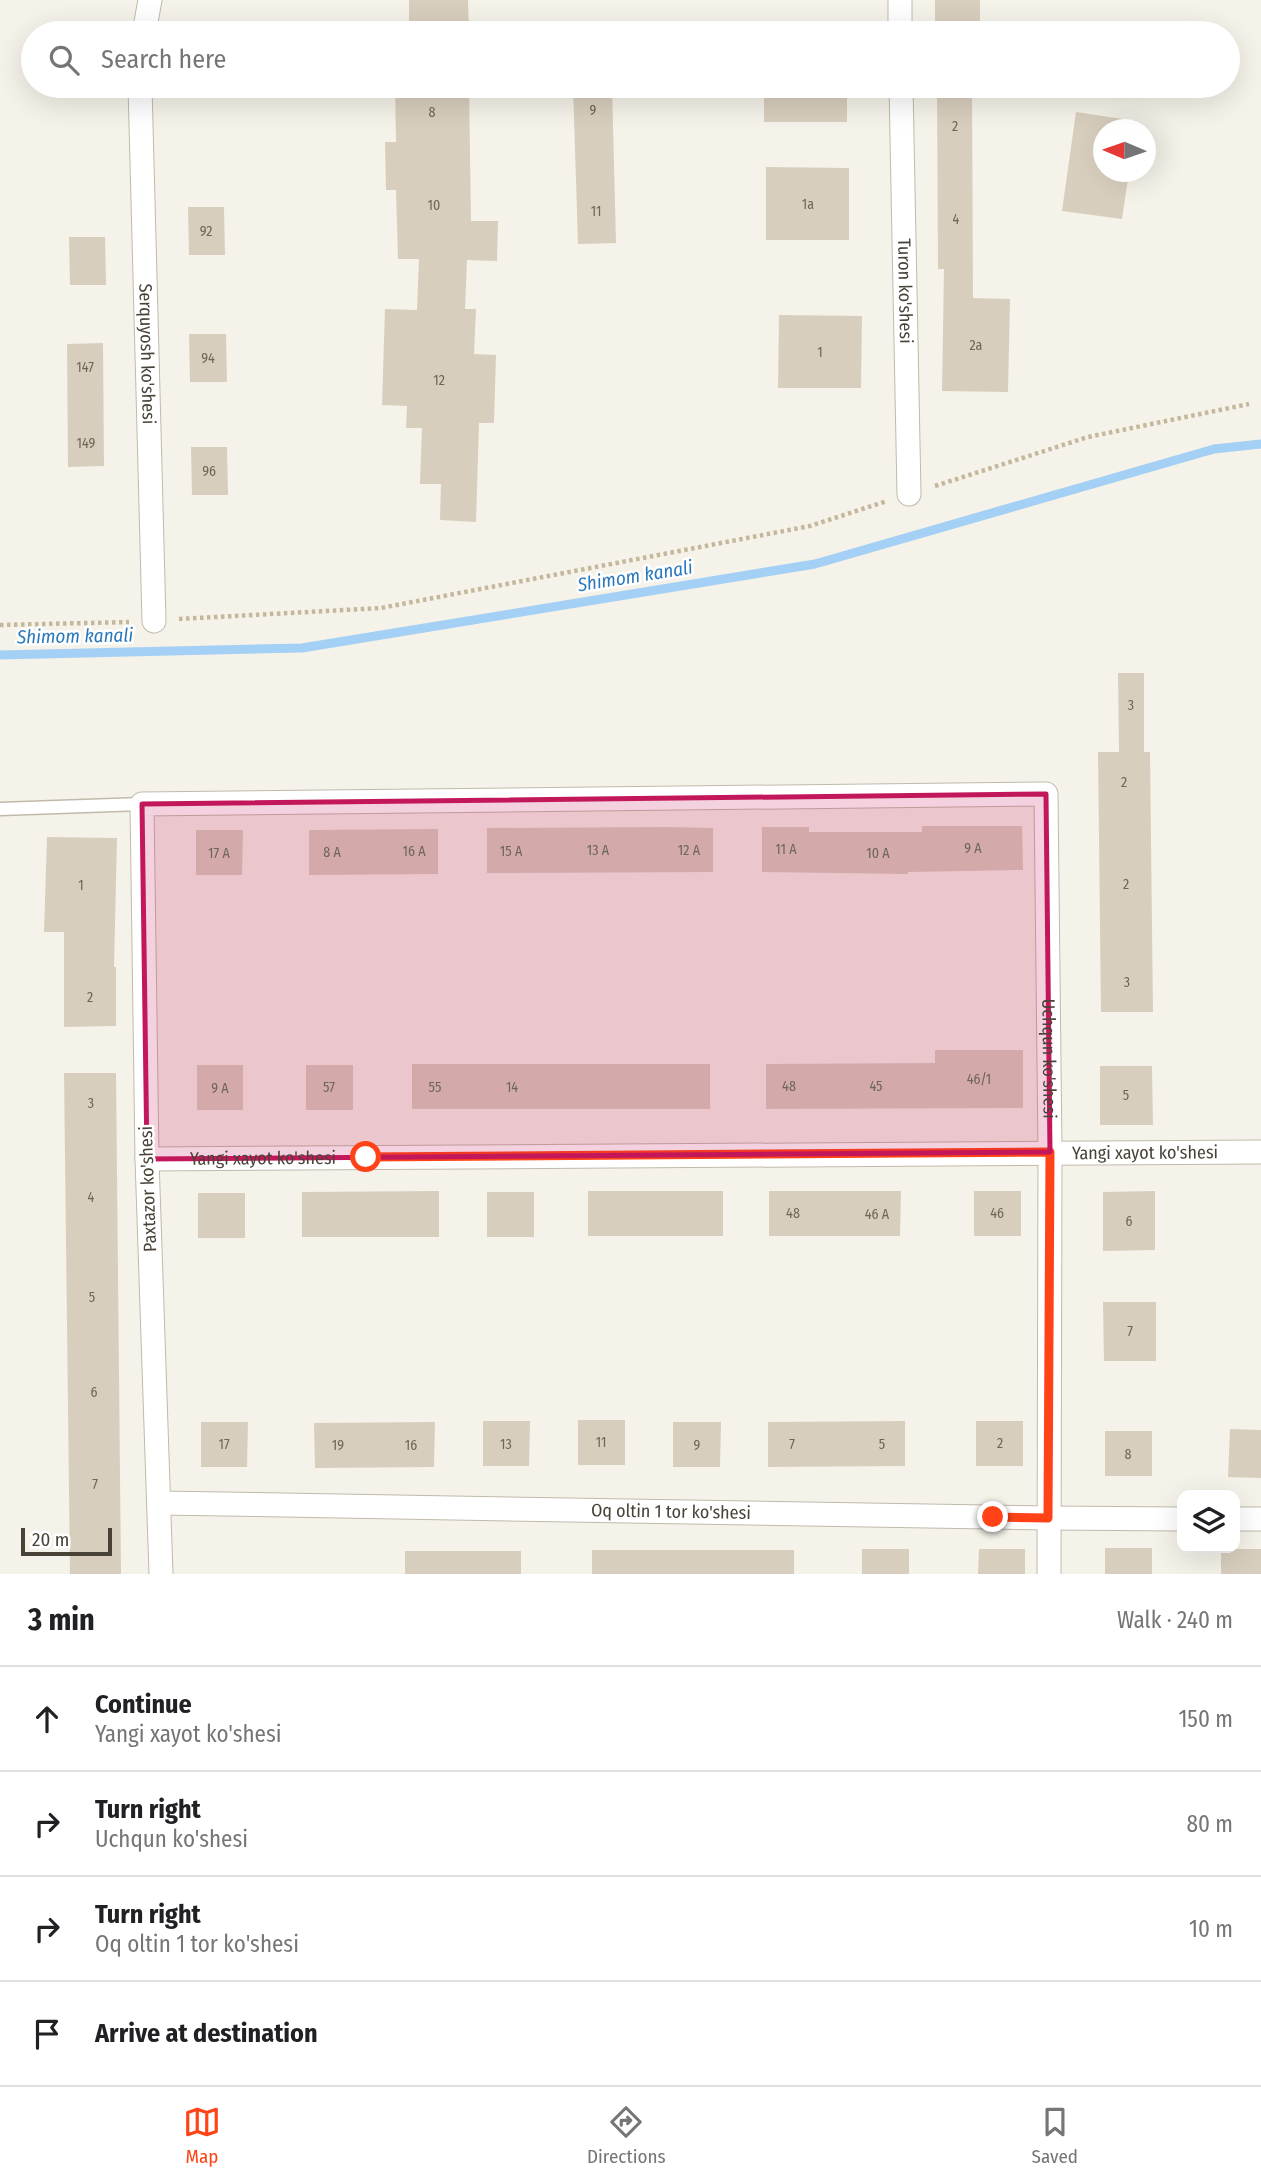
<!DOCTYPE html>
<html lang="en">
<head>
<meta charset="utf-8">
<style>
  body { margin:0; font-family:"Fira Sans Condensed",sans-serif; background:#f2f2f2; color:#202124 }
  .controls { position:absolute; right:21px; bottom:21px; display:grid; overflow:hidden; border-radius:14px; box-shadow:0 7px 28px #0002 }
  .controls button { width:63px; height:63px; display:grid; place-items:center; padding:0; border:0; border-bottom:2px solid #e0e0e0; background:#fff; color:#202124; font:35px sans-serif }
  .compass { position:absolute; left:1093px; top:119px; width:63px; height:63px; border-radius:50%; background:#fff; box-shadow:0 7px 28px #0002; rotate:272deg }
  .scale { position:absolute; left:21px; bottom:18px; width:91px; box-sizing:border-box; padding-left:7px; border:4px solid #494337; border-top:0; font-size:19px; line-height:24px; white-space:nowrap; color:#494337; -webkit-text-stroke:5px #fff; paint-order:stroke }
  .stop { position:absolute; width:21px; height:21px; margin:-16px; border:5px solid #ff4316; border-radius:50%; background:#fff }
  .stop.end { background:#ff4316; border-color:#fff; box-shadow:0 2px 7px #0008 }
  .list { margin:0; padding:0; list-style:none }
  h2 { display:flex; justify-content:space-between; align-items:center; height:91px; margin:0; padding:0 28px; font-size:30px }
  h2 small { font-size:23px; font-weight:400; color:#757577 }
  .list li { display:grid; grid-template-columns:46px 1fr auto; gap:21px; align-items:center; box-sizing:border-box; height:105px; padding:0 28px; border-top:2px solid #e0e0e0 }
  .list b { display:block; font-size:26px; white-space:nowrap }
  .list p { margin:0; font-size:23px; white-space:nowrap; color:#757577 }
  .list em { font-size:23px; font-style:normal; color:#757577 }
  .icon { flex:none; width:38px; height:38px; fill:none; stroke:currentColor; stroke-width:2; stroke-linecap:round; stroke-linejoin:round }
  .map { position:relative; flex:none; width:1261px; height:1574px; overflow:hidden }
  .search { position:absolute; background:#fff; box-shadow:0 7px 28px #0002; left:21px; right:21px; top:21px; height:77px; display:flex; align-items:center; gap:18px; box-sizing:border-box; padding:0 24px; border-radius:38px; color:#757577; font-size:26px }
  .sheet { height:511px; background:#fff }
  nav { display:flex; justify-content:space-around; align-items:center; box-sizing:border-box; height:98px; border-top:2px solid #e0e0e0; background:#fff; font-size:19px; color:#757577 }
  nav a { display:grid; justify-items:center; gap:4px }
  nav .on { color:#ff4316 }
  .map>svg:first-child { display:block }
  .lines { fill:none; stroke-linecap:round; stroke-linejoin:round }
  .stream { stroke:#a3d0f4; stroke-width:9 }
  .building { fill:#d8cebe }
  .lane-casing { stroke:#c1baab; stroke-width:15 }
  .street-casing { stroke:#c1baab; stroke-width:25 }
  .path { stroke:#c4b79b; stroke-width:4.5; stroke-dasharray:3.5 3.5; stroke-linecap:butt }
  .lane { stroke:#fff; stroke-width:12 }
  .street { stroke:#fff; stroke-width:23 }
  .route { stroke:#ff4316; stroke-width:9 }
  .marked { fill:#c2185b; fill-opacity:0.2; stroke:#c2185b; stroke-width:5; stroke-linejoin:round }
  .labels { text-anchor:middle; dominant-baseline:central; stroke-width:5; stroke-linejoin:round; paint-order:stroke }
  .number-label { font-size:14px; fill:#6d6659 }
  .street-label { font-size:18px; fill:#494337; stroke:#fff }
  .water-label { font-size:19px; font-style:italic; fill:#2978bc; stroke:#fff }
</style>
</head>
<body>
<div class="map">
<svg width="1261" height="1574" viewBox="0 0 1261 1574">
  <rect width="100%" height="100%" fill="#f5f2e9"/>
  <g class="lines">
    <!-- stream -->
    <path class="stream" d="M0 655 302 648 815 564 1214 449 1261 444"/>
  </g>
  <!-- building -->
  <g class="building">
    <path d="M409 0H468L469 33H409Z"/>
    <rect x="935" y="0" width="45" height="33"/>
    <path d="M395 86H469L471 221H498L497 261 467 260 465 309H476L474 354 496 355 494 423H479L476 522 440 520 441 484H420L422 428H406L407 406 382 405 385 309 417 310 419 259H398L396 190H386L385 142H396Z"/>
    <path d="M573 86H612L616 243 578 244Z"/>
    <rect x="764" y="86" width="83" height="36"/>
    <path d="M937 86H972L973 298 1010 299 1008 392 942 391 944 269H938Z"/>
    <path d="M1076 112 1136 121 1135 130H1103V172H1129L1122 219 1062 211Z"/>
    <path d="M766 167 849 168V240H766Z"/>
    <path d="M188 207H224L225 255H189Z"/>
    <path d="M69 237H105L106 285H70Z"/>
    <path d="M779 315 862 316 861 388H778Z"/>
    <path d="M189 334H226L227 382H190Z"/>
    <path d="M103 343 104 466 68 467 67 344Z"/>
    <path d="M191 447H227L228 495H192Z"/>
    <path d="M1118 673H1144V752H1150L1153 1012H1101L1098 752H1119Z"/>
    <path d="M922 826H1022L1023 870 908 872V874L762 872V827H809V832H922Z"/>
    <path d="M666 827 713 828V872L487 873V828Z"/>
    <path d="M438 829V874L309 875V830Z"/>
    <path d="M196 830H243L242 875H196Z"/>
    <path d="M47 837 117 838 114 967H116V1026L64 1027V932H44Z"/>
    <path d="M935 1050H1023V1108L766 1109V1064L935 1063Z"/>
    <rect x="412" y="1064" width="298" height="45"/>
    <rect x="197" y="1065" width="46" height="45"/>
    <rect x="306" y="1065" width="47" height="45"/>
    <path d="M1100 1066H1152L1153 1125H1100Z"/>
    <path d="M64 1073H116L121 1574H70Z"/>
    <path d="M439 1191V1237H302V1192Z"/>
    <rect x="588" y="1191" width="135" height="45"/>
    <path d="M769 1191H901L900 1236H769Z"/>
    <rect x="974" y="1191" width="47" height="45"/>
    <path d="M1155 1191V1250L1103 1251V1192Z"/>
    <rect x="487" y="1192" width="47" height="45"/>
    <rect x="198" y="1193" width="47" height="45"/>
    <path d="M1103 1302H1156V1361H1104Z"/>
    <rect x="578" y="1420" width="47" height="45"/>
    <path d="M483 1421H530L529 1466H483Z"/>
    <path d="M905 1421V1466L768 1467V1422Z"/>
    <rect x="976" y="1421" width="47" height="45"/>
    <path d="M201 1422H248L247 1467H201Z"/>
    <path d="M435 1422 434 1467 315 1468 314 1423Z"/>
    <path d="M673 1422H721L720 1467H673Z"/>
    <path d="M1230 1429 1261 1430V1478L1228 1477Z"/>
    <rect x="1105" y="1431" width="47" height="45"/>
    <rect x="1105" y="1548" width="47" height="26"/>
    <rect x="862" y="1549" width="47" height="25"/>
    <path d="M979 1549H1025V1574H978Z"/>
    <rect x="1221" y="1549" width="40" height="25"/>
    <rect x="592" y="1550" width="202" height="24"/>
    <rect x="405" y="1551" width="116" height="23"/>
  </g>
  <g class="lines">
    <!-- lane casing -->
    <g class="lane-casing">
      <path id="lane" d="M0 809 142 804"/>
    </g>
    <!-- street casing -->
    <g class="street-casing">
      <g id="street">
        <path d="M900 0V33"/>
        <path d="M144 33 150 0"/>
        <path id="s1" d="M140 86 154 621"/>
        <path id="s2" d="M901 86 909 494"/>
        <path id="s3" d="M147 1159 1261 1152"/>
        <path id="s4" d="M160 1503 1048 1518 1182 1519"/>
        <path d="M1235 1519H1261"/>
        <path id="s5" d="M161 1574 147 1159 142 804 1046 794 1050 1152 1049 1574"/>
      </g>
    </g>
    <!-- path -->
    <g class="path">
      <path d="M935 486 1088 437 1249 404"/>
      <path d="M179 619 381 608 810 526 887 501"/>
      <path d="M0 625 129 622"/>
    </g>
    <!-- lane -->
    <use href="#lane" class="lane"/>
    <!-- street -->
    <use href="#street" class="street"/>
  </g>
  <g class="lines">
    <!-- route -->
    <path class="route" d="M366 1157 1050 1152 1048 1518 993 1517"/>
  </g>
  <!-- marked area -->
  <path class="marked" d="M1046 794 1050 1152 147 1159 142 804Z"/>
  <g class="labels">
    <!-- number labels -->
    <g class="number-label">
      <text x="593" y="110">9</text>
      <text x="432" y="112">8</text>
      <text x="955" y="126">2</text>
      <text x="808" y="204">1a</text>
      <text x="434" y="205">10</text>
      <text x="596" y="211">11</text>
      <text x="956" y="219">4</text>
      <text x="206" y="231">92</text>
      <text x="976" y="345">2a</text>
      <text x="820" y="352">1</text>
      <text x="208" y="358">94</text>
      <text x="85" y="367">147</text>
      <text x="439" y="380">12</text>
      <text x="86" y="443">149</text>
      <text x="209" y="471">96</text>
      <text x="1131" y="705">3</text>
      <text x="1124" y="782">2</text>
      <text x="973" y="848">9 A</text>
      <text x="786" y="849">11 A</text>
      <text x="598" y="850">13 A</text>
      <text x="689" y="850">12 A</text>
      <text x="414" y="851">16 A</text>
      <text x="511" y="851">15 A</text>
      <text x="332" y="852">8 A</text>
      <text x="219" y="853">17 A</text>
      <text x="878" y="853">10 A</text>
      <text x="1126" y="884">2</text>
      <text x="81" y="885">1</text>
      <text x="1127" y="982">3</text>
      <text x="90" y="997">2</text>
      <text x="979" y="1079">46/1</text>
      <text x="789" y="1086">48</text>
      <text x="876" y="1086">45</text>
      <text x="329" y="1087">57</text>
      <text x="435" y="1087">55</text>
      <text x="512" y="1087">14</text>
      <text x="220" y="1088">9 A</text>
      <text x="1126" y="1095">5</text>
      <text x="91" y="1103">3</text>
      <text x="91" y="1197">4</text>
      <text x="793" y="1213">48</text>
      <text x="997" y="1213">46</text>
      <text x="877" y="1214">46 A</text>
      <text x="1129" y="1221">6</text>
      <text x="92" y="1297">5</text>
      <text x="1130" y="1331">7</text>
      <text x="94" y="1392">6</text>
      <text x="601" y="1442">11</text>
      <text x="1000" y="1443">2</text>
      <text x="224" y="1444">17</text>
      <text x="506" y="1444">13</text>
      <text x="792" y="1444">7</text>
      <text x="882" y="1444">5</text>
      <text x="338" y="1445">19</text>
      <text x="411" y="1445">16</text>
      <text x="697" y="1445">9</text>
      <text x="1128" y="1454">8</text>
      <text x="95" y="1484">7</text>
    </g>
    <!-- street labels -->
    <g class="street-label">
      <text stroke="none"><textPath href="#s2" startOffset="205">Turon ko'shesi</textPath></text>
      <text stroke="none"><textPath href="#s1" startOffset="268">Serquyosh ko'shesi</textPath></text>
      <text stroke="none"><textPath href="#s5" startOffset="1939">Uchqun ko'shesi</textPath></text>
      <text stroke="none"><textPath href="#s3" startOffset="998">Yangi xayot ko'shesi</textPath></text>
      <text stroke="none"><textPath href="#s3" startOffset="116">Yangi xayot ko'shesi</textPath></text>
      <text transform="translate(148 1189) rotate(-92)">Paxtazor ko'shesi</text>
      <text stroke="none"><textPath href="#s4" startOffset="511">Oq oltin 1 tor ko'shesi</textPath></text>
    </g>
    <!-- water labels -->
    <g class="water-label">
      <text transform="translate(635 576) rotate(-9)">Shimom kanali</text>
      <text transform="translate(75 636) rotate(-1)">Shimom kanali</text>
    </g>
  </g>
</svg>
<div class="controls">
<button><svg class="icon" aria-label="layers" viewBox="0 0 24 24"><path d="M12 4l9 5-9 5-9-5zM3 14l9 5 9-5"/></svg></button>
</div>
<svg class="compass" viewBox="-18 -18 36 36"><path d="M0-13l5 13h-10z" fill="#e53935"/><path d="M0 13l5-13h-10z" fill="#757577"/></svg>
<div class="scale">20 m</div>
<div class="stop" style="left:366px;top:1157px"></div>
<div class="stop end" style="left:993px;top:1517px"></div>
<div class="search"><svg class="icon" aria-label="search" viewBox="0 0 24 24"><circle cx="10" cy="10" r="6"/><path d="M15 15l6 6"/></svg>Search here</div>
</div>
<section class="sheet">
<h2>3 min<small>Walk · 240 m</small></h2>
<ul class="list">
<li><svg class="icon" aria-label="ahead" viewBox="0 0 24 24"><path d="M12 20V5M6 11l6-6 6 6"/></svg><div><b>Continue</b><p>Yangi xayot ko'shesi</p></div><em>150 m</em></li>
<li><svg class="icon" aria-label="right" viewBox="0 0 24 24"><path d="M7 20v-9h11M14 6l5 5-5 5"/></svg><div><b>Turn right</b><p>Uchqun ko'shesi</p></div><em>80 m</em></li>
<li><svg class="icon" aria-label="right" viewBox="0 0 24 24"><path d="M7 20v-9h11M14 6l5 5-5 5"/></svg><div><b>Turn right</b><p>Oq oltin 1 tor ko'shesi</p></div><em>10 m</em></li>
<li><svg class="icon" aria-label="arrive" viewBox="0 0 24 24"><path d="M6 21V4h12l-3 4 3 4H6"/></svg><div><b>Arrive at destination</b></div></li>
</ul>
</section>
<nav>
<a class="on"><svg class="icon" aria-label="map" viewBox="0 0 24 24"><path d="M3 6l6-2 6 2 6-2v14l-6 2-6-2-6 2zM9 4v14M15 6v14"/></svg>Map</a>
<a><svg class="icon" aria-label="directions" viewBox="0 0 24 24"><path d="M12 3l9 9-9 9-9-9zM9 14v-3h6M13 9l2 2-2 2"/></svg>Directions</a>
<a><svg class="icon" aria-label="saved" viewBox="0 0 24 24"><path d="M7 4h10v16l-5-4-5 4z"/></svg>Saved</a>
</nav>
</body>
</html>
